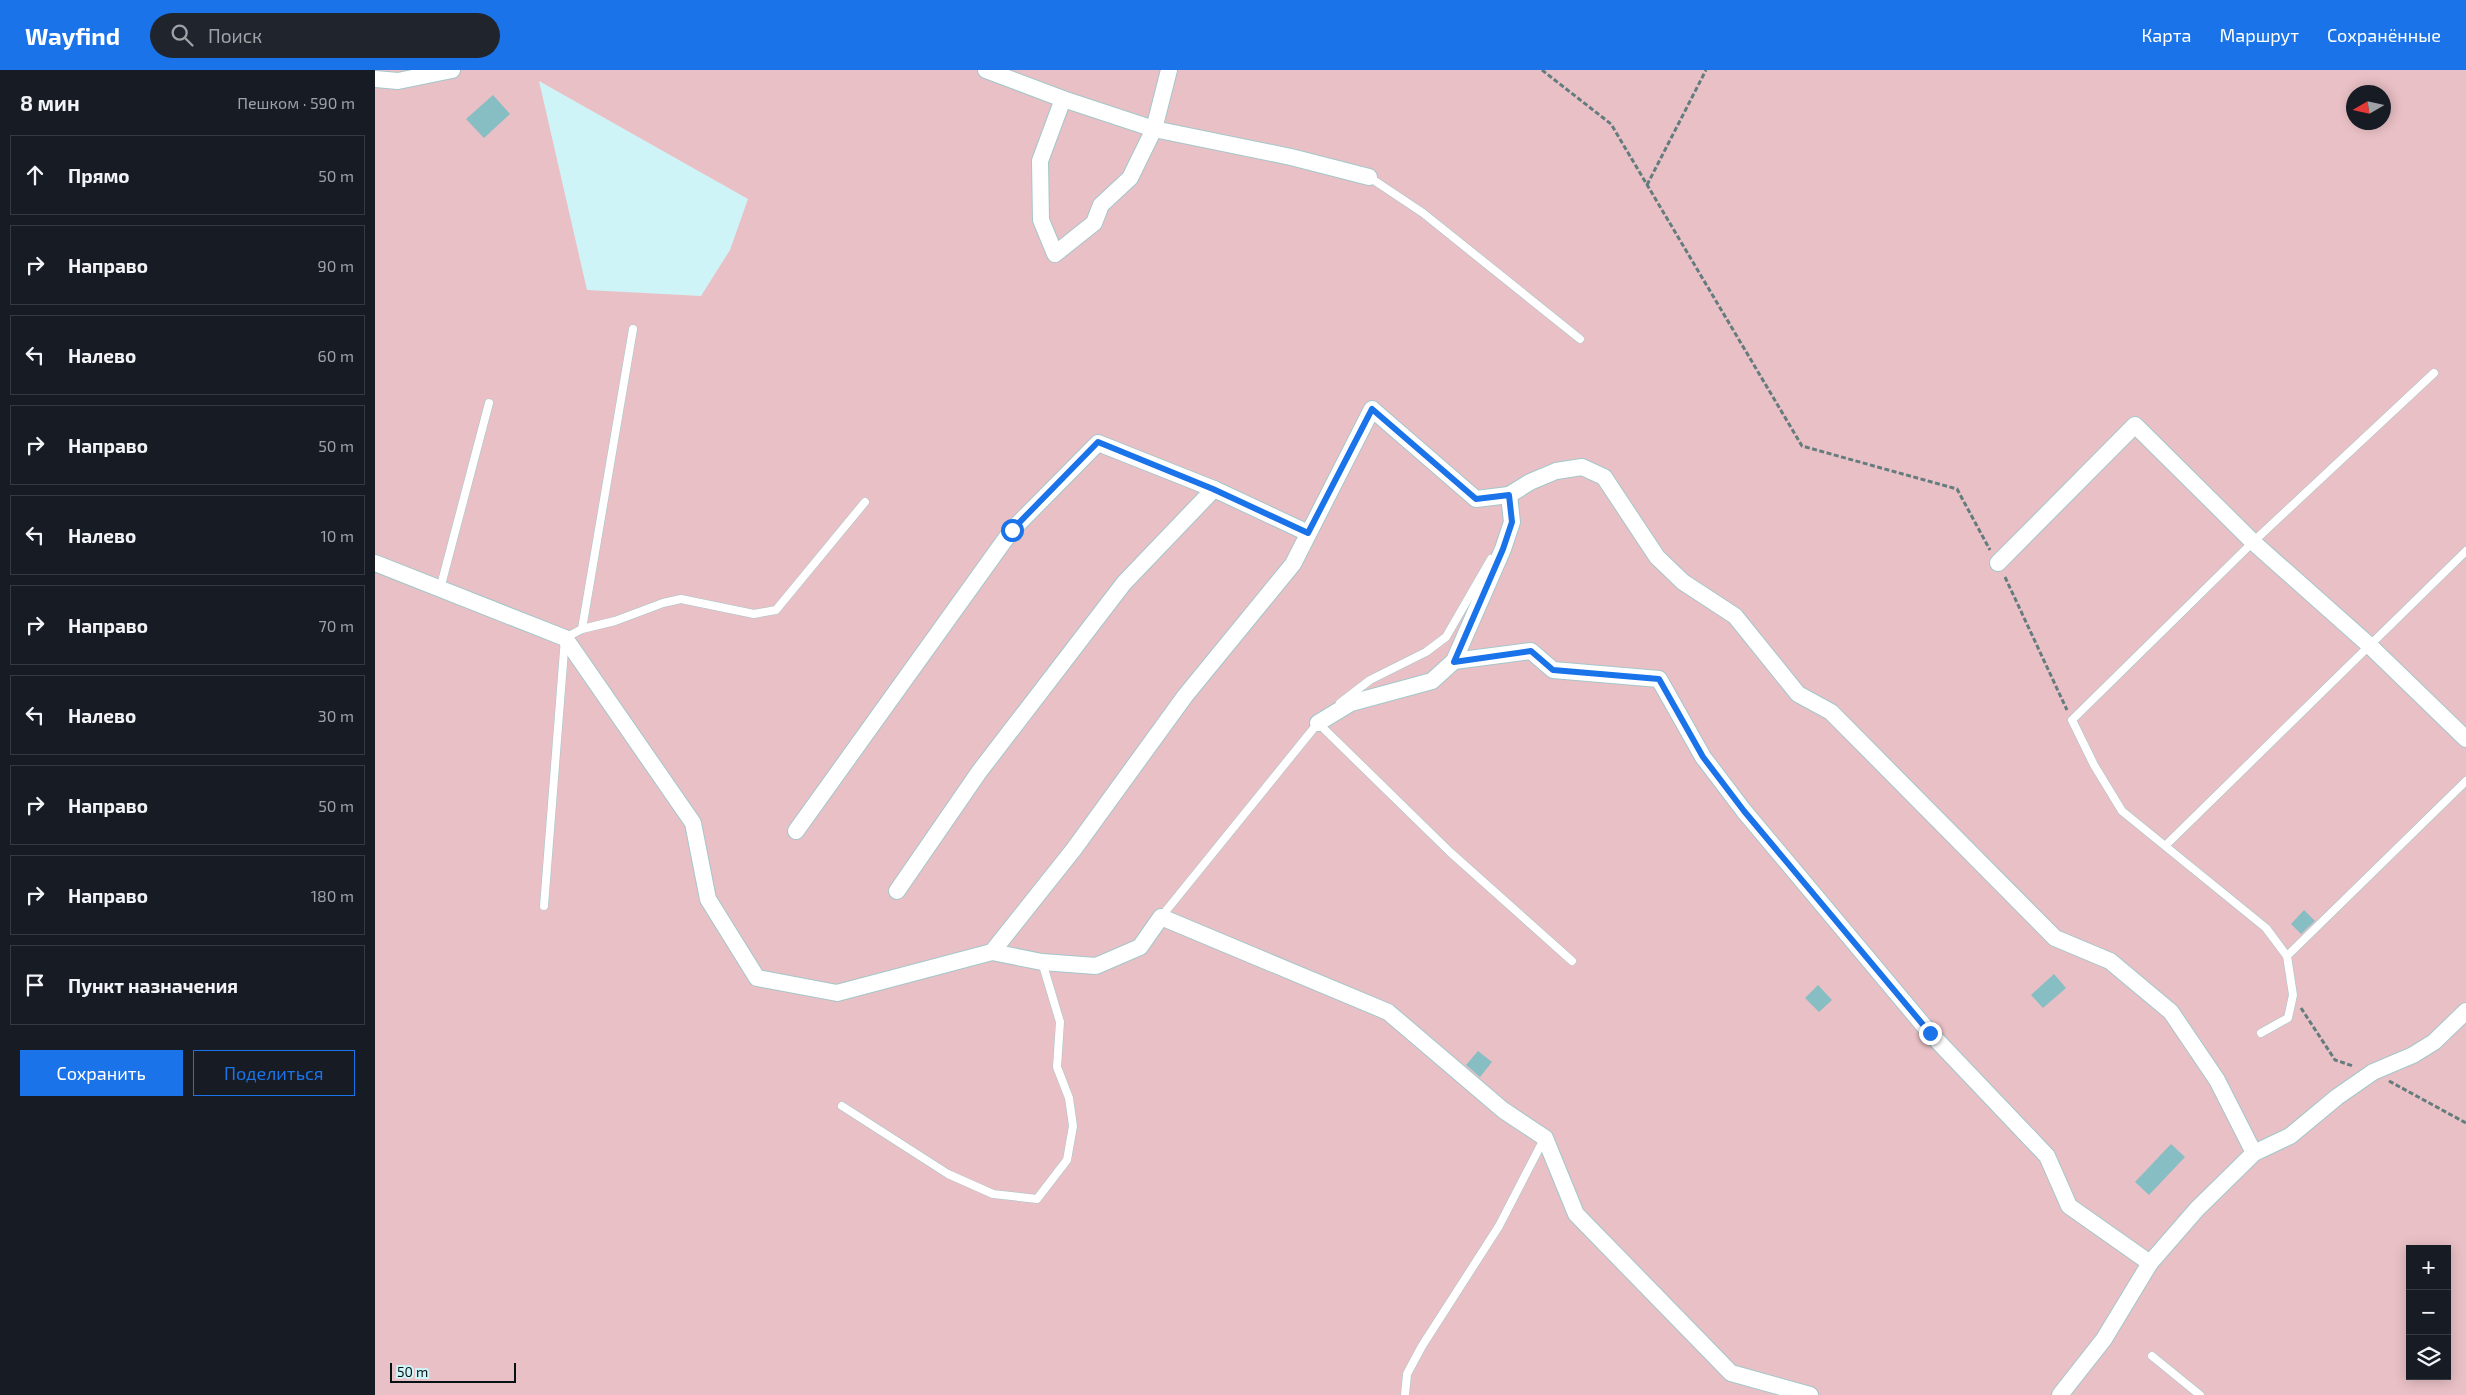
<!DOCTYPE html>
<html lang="ru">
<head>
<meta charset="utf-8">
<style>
  body { margin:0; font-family:"Exo 2",sans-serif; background:#20242c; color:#f1f3f6 }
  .controls { position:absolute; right:15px; bottom:15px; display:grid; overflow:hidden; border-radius:0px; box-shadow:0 2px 12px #0003 }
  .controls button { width:45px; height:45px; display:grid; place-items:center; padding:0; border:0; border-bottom:1px solid #363941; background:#171b24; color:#f1f3f6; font:25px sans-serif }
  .compass { position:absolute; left:1971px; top:15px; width:45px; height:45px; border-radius:50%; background:#171b24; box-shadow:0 2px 12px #0003; rotate:261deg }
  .scale { position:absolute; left:15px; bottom:12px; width:126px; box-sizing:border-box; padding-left:5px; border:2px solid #061314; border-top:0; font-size:14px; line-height:18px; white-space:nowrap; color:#061314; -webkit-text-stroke:4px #cff4f7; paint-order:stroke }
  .stop { position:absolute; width:15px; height:15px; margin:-11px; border:4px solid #1a73e8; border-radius:50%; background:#fff }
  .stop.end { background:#1a73e8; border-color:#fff; box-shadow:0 1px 5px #0008 }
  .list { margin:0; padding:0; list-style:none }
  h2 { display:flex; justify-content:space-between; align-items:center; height:65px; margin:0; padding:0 20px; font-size:21px }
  h2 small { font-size:16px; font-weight:400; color:#9ea1a6 }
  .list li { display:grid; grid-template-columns:32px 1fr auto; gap:15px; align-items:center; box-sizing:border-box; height:80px; margin:0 10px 10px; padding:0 10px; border:1px solid #363941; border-radius:0px }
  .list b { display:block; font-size:19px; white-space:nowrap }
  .list em { font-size:16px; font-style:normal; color:#9ea1a6 }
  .actions { display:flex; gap:10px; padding:15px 20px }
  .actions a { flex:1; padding:11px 0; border:1px solid #1a73e8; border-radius:0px; text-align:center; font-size:18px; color:#1a73e8 }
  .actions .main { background:#1a73e8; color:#fff }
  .icon { flex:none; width:28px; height:28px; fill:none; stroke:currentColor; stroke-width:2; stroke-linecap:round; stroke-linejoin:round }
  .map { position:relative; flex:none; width:2091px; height:1325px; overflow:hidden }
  header { display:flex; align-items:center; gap:30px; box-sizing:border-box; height:70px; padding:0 25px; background:#1a73e8; color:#fff }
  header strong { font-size:24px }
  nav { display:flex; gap:28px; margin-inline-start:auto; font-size:18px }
  .search { width:350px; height:45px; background:#20242c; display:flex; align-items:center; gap:12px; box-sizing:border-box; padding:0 18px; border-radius:28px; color:#9ea1a6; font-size:19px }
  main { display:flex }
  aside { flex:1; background:#171b24 }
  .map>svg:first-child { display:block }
  .green { fill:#e9c0c5; fill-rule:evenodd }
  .building { fill:#87bec3 }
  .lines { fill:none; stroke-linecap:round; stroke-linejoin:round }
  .lane-casing { stroke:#a3c7ca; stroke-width:9 }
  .street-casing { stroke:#a3c7ca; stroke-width:18 }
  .path { stroke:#647c7e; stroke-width:3; stroke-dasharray:5 2.5; stroke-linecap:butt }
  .lane { stroke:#fff; stroke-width:8 }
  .street { stroke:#fff; stroke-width:16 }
  .route { stroke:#1a73e8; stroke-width:6 }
</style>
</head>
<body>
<header>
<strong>Wayfind</strong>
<div class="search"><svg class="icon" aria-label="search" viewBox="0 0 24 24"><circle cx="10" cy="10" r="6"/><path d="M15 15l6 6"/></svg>Поиск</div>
<nav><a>Карта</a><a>Маршрут</a><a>Сохранённые</a></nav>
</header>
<main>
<aside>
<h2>8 мин<small>Пешком · 590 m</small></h2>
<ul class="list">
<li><svg class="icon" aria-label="ahead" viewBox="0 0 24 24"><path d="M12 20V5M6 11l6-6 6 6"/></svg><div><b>Прямо</b></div><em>50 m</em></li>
<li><svg class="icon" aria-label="right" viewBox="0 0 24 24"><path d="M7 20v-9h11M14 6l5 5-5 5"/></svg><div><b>Направо</b></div><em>90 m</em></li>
<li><svg class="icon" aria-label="left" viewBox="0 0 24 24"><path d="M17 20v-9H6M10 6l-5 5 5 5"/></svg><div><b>Налево</b></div><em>60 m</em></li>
<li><svg class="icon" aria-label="right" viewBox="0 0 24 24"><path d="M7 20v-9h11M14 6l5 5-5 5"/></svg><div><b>Направо</b></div><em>50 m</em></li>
<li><svg class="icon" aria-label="left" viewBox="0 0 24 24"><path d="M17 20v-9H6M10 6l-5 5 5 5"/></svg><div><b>Налево</b></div><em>10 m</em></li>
<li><svg class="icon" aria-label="right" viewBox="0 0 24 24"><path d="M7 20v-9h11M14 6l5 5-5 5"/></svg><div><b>Направо</b></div><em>70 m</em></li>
<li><svg class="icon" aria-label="left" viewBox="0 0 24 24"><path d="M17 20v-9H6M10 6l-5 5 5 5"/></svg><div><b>Налево</b></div><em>30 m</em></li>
<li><svg class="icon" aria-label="right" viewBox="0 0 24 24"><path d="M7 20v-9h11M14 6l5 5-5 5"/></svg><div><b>Направо</b></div><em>50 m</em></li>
<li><svg class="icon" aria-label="right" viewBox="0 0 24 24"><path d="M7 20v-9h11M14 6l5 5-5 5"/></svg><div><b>Направо</b></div><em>180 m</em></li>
<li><svg class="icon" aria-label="arrive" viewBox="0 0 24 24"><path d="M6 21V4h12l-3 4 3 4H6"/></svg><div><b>Пункт назначения</b></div></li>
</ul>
<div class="actions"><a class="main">Сохранить</a><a>Поделиться</a></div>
</aside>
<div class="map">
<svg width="2091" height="1325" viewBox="0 0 2091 1325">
  <rect width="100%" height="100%" fill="#cff4f7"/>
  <!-- green -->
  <path class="green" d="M0 0H2091V1325H0ZM164 11 373 129 355 180 326 226 212 220ZM1978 22H2008V52H1978ZM2035 1179H2072V1306H2035Z"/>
  <!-- building -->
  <g class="building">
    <path d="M118 25 135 44 109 68 91 49Z"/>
    <path d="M1929 840 1940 851 1926 864 1916 854Z"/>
    <path d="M1679 904 1691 918 1668 938 1656 925Z"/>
    <path d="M1443 915 1457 930 1444 942 1430 928Z"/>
    <path d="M1103 981 1117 992 1105 1007 1091 995Z"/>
    <path d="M1796 1074 1810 1087 1774 1125 1760 1112Z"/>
  </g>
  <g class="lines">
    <!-- lane casing -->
    <g class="lane-casing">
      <g id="lane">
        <path d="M994 107 1048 143 1205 269"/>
        <path d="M65 519 114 333"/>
        <path d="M207 559 240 551 288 533 306 529 379 544 401 540 490 432"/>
        <path d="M965 633 995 610 1051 582 1071 567 1116 489"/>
        <path d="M1791 775 2091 481"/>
        <path d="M169 836 190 568 207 559 258 259"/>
        <path d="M786 847 943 653 1075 782 1197 891"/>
        <path d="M1912 886 2091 711"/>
        <path d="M1886 963 1913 948 1918 925 1912 886 1891 858 1747 741 1719 695 1697 650 1878 472 2059 303"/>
        <path d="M467 1036 573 1104 618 1124 662 1129 692 1090 698 1056 694 1028 682 997 685 952 667 892"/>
        <path d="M1777 1286 1825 1325"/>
        <path d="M1030 1325 1032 1304 1047 1276 1124 1156 1169 1069"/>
      </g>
    </g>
    <!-- street casing -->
    <g class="street-casing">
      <g id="street">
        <path d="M611 0 688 29 779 59 916 87 994 107"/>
        <path d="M0 9 23 11 77 0"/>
        <path d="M688 29 665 91 666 150 680 184 719 153 726 135 755 108 779 59 794 0"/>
        <path d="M0 493 190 568 318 753 333 829 382 908 462 923 617 882 667 892 721 896 765 877 786 847 1013 942 1128 1040 1170 1068 1201 1144 1356 1303 1435 1325"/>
        <path d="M1623 493 1760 355 1878 472 1994 575 2091 669"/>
        <path d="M1079 591 1156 581 1178 600 1284 609 1328 687 1369 741 1555 963 1672 1086 1694 1136 1775 1193"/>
        <path d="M943 653 976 633 1057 611 1079 591 1128 479 1137 452 1134 425"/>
        <path d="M421 761 637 460 723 373 839 419 933 463"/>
        <path d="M522 821 604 702 749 513 839 419"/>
        <path d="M617 882 699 779 810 626 918 494 997 339 1101 429 1134 425 1155 412 1181 401 1207 397 1229 407 1282 487 1308 512 1360 546 1423 624 1456 642 1680 868 1735 891 1796 942 1842 1010 1879 1083"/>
        <path d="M1685 1325 1729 1269 1775 1193 1822 1139 1879 1083 1915 1066 1962 1027 1998 1002 2038 985 2059 972 2091 941"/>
      </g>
    </g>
    <!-- path -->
    <g class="path">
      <path d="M1167 0 1236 54 1427 376 1582 419 1615 480"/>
      <path d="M1272 115 1331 0"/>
      <path d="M1630 507 1692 640"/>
      <path d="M1926 938 1960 990 1978 996"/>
      <path d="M2014 1011 2091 1053"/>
    </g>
    <!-- lane -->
    <use href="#lane" class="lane"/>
    <!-- street -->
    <use href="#street" class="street"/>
  </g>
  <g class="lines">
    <!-- route -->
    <path class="route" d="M637 460 723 372 838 419 933 463 997 339 1101 429 1134 425 1137 452 1128 479 1079 592 1156 581 1178 600 1284 609 1328 687 1369 741 1555 963"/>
  </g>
</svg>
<div class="controls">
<button>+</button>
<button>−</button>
<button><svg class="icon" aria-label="layers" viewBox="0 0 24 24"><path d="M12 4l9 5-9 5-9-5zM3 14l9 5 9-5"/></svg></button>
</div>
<svg class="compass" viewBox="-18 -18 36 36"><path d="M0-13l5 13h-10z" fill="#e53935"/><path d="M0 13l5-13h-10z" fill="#9ea1a6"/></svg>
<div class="scale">50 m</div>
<div class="stop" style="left:637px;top:460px"></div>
<div class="stop end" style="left:1555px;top:963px"></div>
</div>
</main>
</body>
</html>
